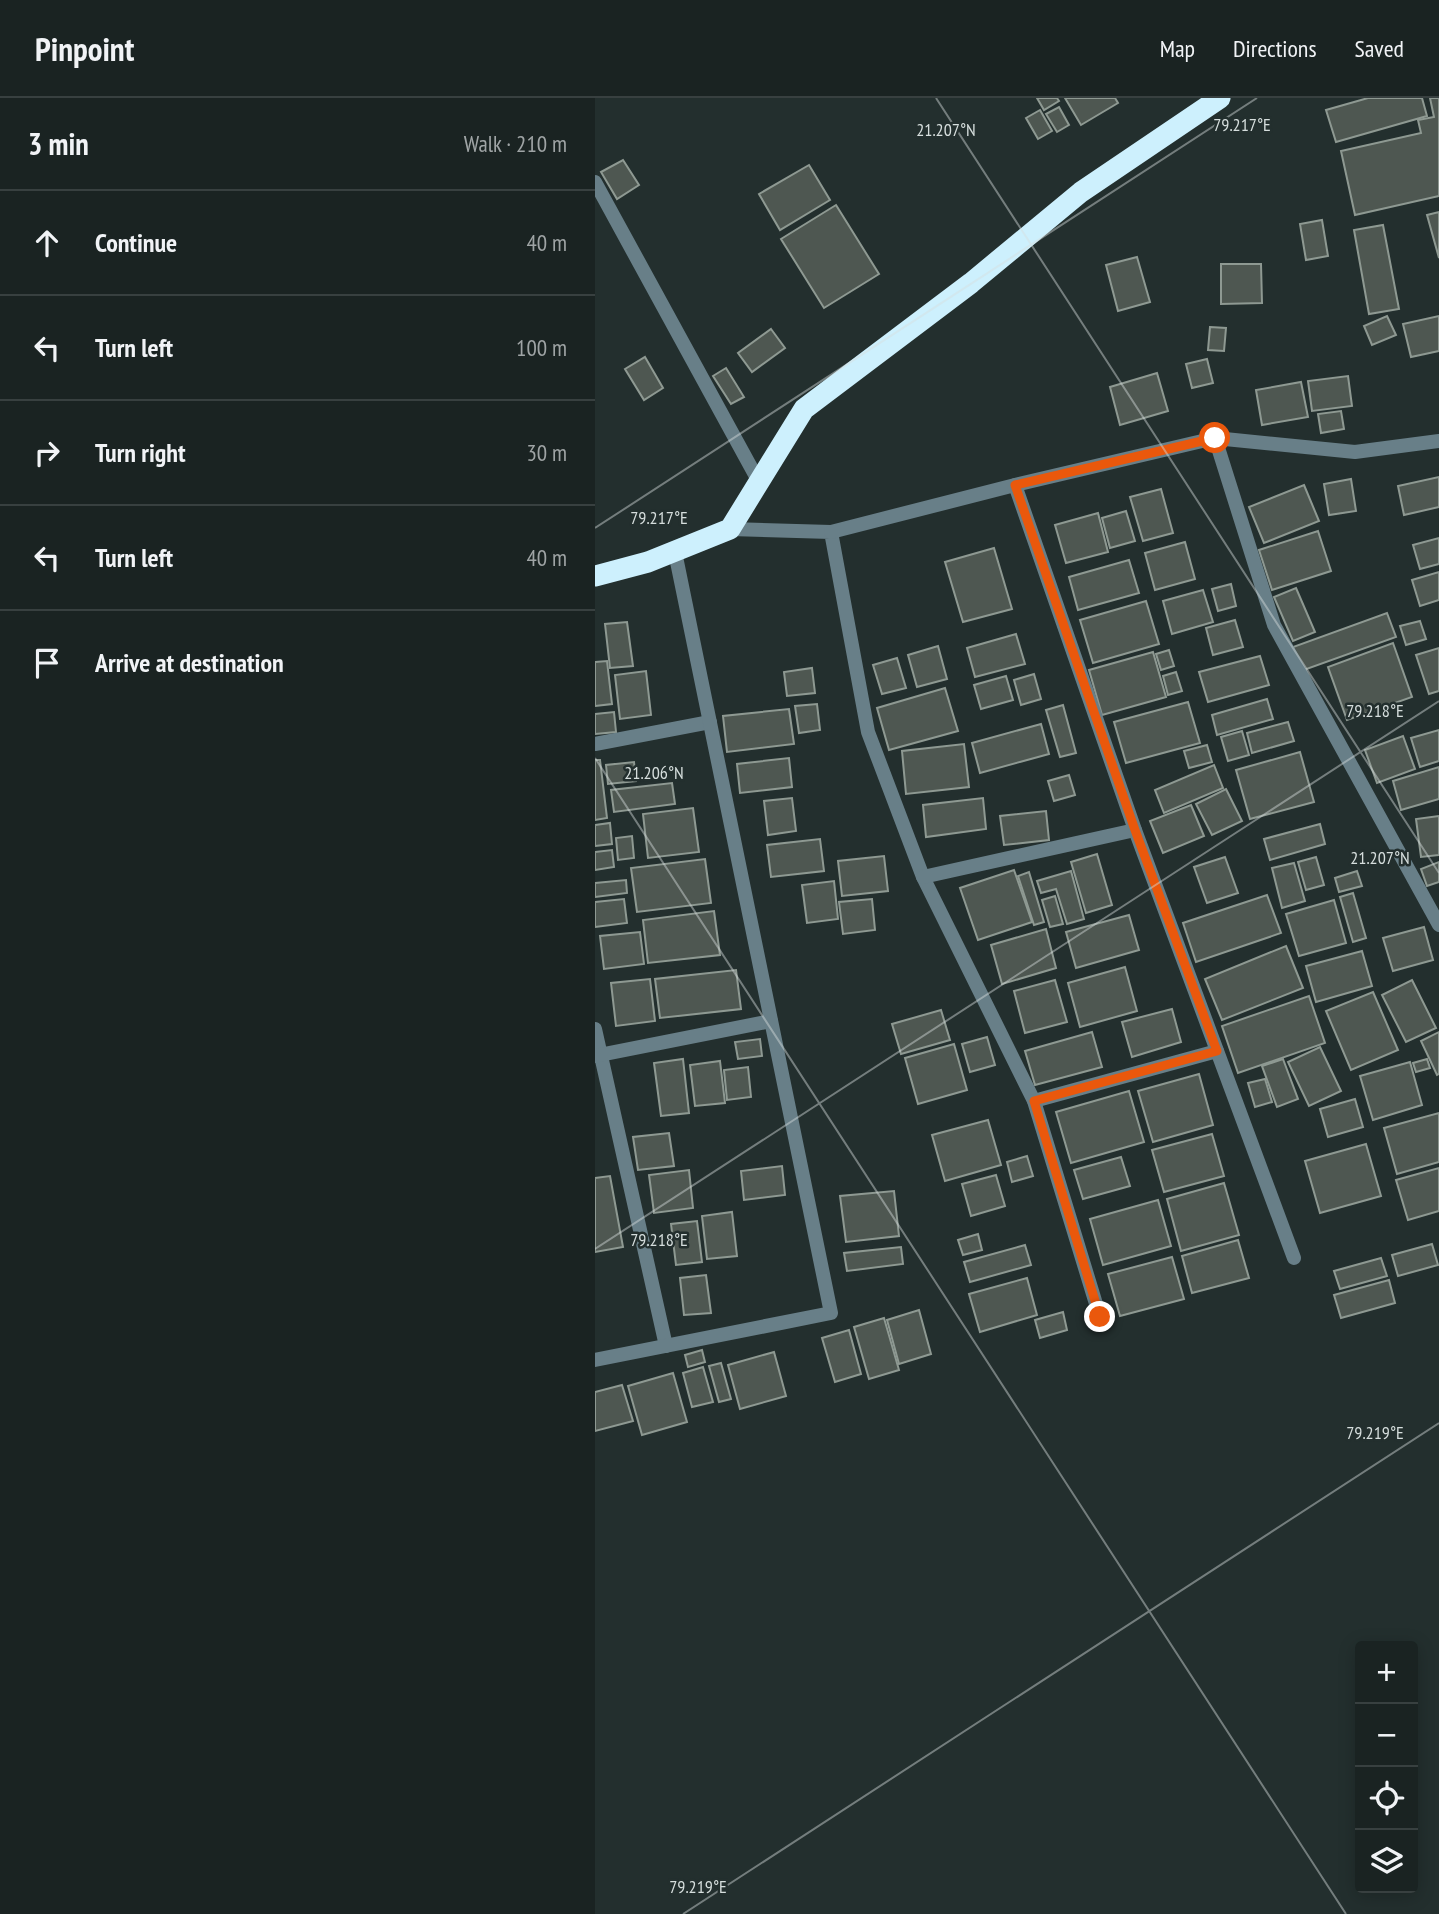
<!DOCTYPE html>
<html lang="en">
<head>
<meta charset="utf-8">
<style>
  body { margin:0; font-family:"PT Sans Narrow",sans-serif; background:#272f2f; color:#f1f3f6 }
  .controls { position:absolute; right:21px; bottom:21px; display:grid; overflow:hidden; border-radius:7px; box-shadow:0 4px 18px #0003 }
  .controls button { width:63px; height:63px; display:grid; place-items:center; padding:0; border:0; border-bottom:2px solid #384040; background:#1a2322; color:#f1f3f6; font:35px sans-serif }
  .stop { position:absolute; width:21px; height:21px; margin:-16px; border:5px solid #ea580c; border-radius:50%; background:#fff }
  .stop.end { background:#ea580c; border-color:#fff; box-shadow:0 2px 7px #0008 }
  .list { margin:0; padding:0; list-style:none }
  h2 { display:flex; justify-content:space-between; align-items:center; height:91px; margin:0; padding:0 28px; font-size:30px }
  h2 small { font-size:23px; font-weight:400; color:#9fa4a5 }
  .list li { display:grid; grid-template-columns:46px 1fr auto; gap:21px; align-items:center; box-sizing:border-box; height:105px; padding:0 28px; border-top:2px solid #384040 }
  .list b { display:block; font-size:26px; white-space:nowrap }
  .list em { font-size:23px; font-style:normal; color:#9fa4a5 }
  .icon { flex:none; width:38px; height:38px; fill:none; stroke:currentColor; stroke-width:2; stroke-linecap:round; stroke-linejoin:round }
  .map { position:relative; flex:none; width:844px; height:1816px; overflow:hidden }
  header { display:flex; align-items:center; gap:42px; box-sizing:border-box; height:98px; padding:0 35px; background:#1a2322; border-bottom:2px solid #384040 }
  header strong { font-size:33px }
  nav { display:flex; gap:38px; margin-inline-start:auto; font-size:24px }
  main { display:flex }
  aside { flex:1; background:#1a2322 }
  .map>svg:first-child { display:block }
  .building { fill:#4e5751; stroke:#8e9992; stroke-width:2 }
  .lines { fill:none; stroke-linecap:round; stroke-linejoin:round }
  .street { stroke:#687f88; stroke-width:14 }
  .highway { stroke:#cdf0fd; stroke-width:21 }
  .route { stroke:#ea580c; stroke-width:9 }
  .ticks { fill:none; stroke:#d6dedd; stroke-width:2; stroke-opacity:0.45 }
  .ticks-label { font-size:18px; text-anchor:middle; fill:#d6dedd; stroke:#232f2e; stroke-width:5; stroke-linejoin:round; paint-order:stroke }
</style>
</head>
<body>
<header>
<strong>Pinpoint</strong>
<nav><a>Map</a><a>Directions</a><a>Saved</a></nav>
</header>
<main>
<aside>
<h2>3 min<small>Walk · 210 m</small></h2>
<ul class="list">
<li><svg class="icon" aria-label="ahead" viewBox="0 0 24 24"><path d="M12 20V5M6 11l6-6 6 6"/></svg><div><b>Continue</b></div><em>40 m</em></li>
<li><svg class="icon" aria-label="left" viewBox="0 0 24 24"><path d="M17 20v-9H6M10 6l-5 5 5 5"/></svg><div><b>Turn left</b></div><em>100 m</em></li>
<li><svg class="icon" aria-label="right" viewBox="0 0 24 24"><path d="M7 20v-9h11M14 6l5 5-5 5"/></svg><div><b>Turn right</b></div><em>30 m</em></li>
<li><svg class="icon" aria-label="left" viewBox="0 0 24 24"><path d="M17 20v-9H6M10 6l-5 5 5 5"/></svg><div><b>Turn left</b></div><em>40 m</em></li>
<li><svg class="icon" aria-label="arrive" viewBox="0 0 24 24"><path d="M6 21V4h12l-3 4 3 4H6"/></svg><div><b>Arrive at destination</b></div></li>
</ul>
</aside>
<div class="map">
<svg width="844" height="1816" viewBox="0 0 844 1816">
  <rect width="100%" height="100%" fill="#232f2e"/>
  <!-- building -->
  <g class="building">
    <path d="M442 0H462L464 3 449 12Z"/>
    <path d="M470 0H520L523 5 486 27Z"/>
    <path d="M773 0H827L832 18 741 44 731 12Z"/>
    <path d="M835 0H844V98L760 117 746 53 826 35 823 22 839 19Z"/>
    <path d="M464 9 474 27 462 34 451 16Z"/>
    <path d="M445 12 457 33 443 41 431 20Z"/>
    <path d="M28 62 44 87 22 101 6 74Z"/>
    <path d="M214 67 235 102 185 132 164 96Z"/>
    <path d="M241 107 284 176 229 210 186 141Z"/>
    <path d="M844 114V160L832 117Z"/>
    <path d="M727 122 733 158 711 162 705 126Z"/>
    <path d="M788 127 804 211 774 216 759 132Z"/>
    <path d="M542 159 555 204 523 213 511 167Z"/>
    <path d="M626 166H666L667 205 626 206Z"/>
    <path d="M792 218 801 237 777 247 769 228Z"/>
    <path d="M844 218V253L816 259 808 226Z"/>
    <path d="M615 229 631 230 629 253 613 252Z"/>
    <path d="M176 231 190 250 157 274 143 255Z"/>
    <path d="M50 259 68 290 49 302 30 271Z"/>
    <path d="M612 261 618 285 597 290 591 266Z"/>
    <path d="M131 270 149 299 136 306 118 278Z"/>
    <path d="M562 275 573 313 525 327 515 289Z"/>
    <path d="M753 278 757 308 717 313 713 283Z"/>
    <path d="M706 284 713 319 667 327 661 292Z"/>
    <path d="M746 313 749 331 726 335 723 316Z"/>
    <path d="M844 379V409L809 417 803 388Z"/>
    <path d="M756 381 761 413 734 417 729 386Z"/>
    <path d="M709 387 724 423 669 445 654 409Z"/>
    <path d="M566 391 578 435 548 443 535 399Z"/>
    <path d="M531 413 540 443 515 450 507 420Z"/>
    <path d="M503 415 513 454 471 465 460 427Z"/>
    <path d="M723 433 736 473 677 492 664 452Z"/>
    <path d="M844 440V466L825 471 818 447Z"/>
    <path d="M590 444 600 481 560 492 550 455Z"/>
    <path d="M399 450 417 511 368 524 350 464Z"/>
    <path d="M534 462 544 495 483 512 474 479Z"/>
    <path d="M844 474V502L825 508 817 482Z"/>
    <path d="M636 486 641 508 623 513 617 491Z"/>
    <path d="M701 490 720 534 698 543 679 499Z"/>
    <path d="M608 492 618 524 577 536 568 503Z"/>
    <path d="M551 503 564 546 498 565 485 522Z"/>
    <path d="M792 515 801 539 706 573 698 549Z"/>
    <path d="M640 522 648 549 618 557 611 530Z"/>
    <path d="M825 523 831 541 811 547 805 528Z"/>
    <path d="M32 524 38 568 15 570 10 526Z"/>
    <path d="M421 536 430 566 380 579 372 550Z"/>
    <path d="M798 545 817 599 752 622 733 569Z"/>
    <path d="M343 548 352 581 322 589 313 557Z"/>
    <path d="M844 550V593L834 596 821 557Z"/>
    <path d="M574 552 579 568 566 572 561 556Z"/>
    <path d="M558 554 571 599 507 617 494 572Z"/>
    <path d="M665 558 674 587 613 604 604 574Z"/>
    <path d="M302 560 311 590 287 596 278 567Z"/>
    <path d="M12 563 17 606 0 608V564Z"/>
    <path d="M217 570 220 595 192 598 189 574Z"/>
    <path d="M51 573 56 617 25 621 20 577Z"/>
    <path d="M581 574 587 593 573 597 568 578Z"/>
    <path d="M439 576 446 601 426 607 419 582Z"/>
    <path d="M411 578 418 602 386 611 379 587Z"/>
    <path d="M350 590 363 633 294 652 282 610Z"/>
    <path d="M672 601 678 621 622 637 617 617Z"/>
    <path d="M593 604 605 645 531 665 519 624Z"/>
    <path d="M222 606 225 632 204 635 200 608Z"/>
    <path d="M468 607 481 655 465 659 451 612Z"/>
    <path d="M194 611 199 646 132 654 128 618Z"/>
    <path d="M19 614 21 634 0 636V616Z"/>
    <path d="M693 624 699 643 657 655 652 635Z"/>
    <path d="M446 626 454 656 385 675 377 645Z"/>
    <path d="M844 632V663L825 669 816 640Z"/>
    <path d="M647 633 654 657 633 663 626 639Z"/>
    <path d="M808 638 820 671 782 685 770 652Z"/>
    <path d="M369 646 374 689 311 696 307 653Z"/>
    <path d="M612 647 617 664 594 670 589 653Z"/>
    <path d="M705 654 719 704 655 721 641 672Z"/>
    <path d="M194 660 197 689 145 695 142 666Z"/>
    <path d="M0 662H5L12 720 0 722Z"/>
    <path d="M39 664 41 683 13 686 11 667Z"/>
    <path d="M619 667 628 690 569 715 560 692Z"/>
    <path d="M844 669V701L806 712 798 683Z"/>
    <path d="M474 677 480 697 459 703 453 683Z"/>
    <path d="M77 685 80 706 19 714 16 692Z"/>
    <path d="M631 691 647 723 617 737 601 706Z"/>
    <path d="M197 700 201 733 173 737 169 703Z"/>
    <path d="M388 700 391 731 331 739 328 707Z"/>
    <path d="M596 707 609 738 568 755 555 723Z"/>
    <path d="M98 710 104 754 53 760 48 716Z"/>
    <path d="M451 713 454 742 409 747 405 718Z"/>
    <path d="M844 718V757L826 759 821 721Z"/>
    <path d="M15 725 17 746 0 748V727Z"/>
    <path d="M725 726 730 746 675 762 669 741Z"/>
    <path d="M37 738 39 760 23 762 21 740Z"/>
    <path d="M225 741 229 773 176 779 172 747Z"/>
    <path d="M17 752 19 769 0 772V754Z"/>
    <path d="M502 756 517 807 491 815 476 764Z"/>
    <path d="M289 758 293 793 247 798 243 763Z"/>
    <path d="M630 759 643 795 612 805 599 769Z"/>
    <path d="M721 759 729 787 711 792 703 764Z"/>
    <path d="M110 761 116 805 42 814 36 770Z"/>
    <path d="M844 764V784L832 788 826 771Z"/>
    <path d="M699 765 710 803 687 810 677 770Z"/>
    <path d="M419 772 437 824 383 842 365 790Z"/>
    <path d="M476 773 489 821 472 826 461 791 446 795 442 783Z"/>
    <path d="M762 773 767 788 744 794 740 780Z"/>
    <path d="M434 774 449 824 439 827 423 778Z"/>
    <path d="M31 782 32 795 0 799V785Z"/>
    <path d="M239 783 243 821 212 825 207 787Z"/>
    <path d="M758 795 771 840 758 844 745 799Z"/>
    <path d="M672 797 686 835 601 864 588 825Z"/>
    <path d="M460 798 468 826 455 829 447 802Z"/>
    <path d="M29 801 32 825 0 829V804Z"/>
    <path d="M277 801 280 832 248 836 244 804Z"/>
    <path d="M739 802 751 845 704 858 691 816Z"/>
    <path d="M119 813 125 857 53 865 48 822Z"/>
    <path d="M534 817 544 852 481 870 471 834Z"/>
    <path d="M829 829 838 862 798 873 788 840Z"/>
    <path d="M451 831 461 870 407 886 396 847Z"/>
    <path d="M45 834 49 866 9 871 5 838Z"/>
    <path d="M691 848 708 890 627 922 610 881Z"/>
    <path d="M767 853 777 888 721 904 711 868Z"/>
    <path d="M530 869 542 913 485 929 473 885Z"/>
    <path d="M141 872 146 911 65 920 60 881Z"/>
    <path d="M55 881 60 923 21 928 16 885Z"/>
    <path d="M460 882 472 924 430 935 419 893Z"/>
    <path d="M817 882 841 930 811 944 787 897Z"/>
    <path d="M778 894 803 952 756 972 731 913Z"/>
    <path d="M714 898 730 945 643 975 627 928Z"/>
    <path d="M577 911 586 944 537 959 527 924Z"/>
    <path d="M346 912 355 942 306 956 297 926Z"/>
    <path d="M497 934 507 969 440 987 430 953Z"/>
    <path d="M844 934V976L842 977 826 943Z"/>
    <path d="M392 939 400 967 375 974 367 946Z"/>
    <path d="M165 941 167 958 143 961 140 944Z"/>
    <path d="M359 946 372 992 323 1006 310 960Z"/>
    <path d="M725 949 746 993 714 1008 693 964Z"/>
    <path d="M88 961 94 1015 66 1018 59 965Z"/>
    <path d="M688 961 703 1001 682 1009 667 968Z"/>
    <path d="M832 961 835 970 821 974 818 965Z"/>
    <path d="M125 963 130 1005 100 1008 95 967Z"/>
    <path d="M815 964 827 1007 778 1022 765 978Z"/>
    <path d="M153 969 156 999 132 1002 129 972Z"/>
    <path d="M604 976 618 1027 558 1044 543 993Z"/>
    <path d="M670 981 677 1004 660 1009 653 985Z"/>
    <path d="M534 993 549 1044 476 1065 461 1014Z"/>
    <path d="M760 1001 768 1029 733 1039 725 1011Z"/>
    <path d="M844 1015V1064L802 1076 789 1030Z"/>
    <path d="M393 1022 406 1067 350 1083 337 1037Z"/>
    <path d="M74 1035 79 1068 43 1072 38 1039Z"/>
    <path d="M617 1036 629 1078 569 1094 557 1052Z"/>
    <path d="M771 1046 786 1098 725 1115 710 1063Z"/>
    <path d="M432 1058 438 1078 417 1084 412 1064Z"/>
    <path d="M526 1059 535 1088 488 1101 479 1072Z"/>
    <path d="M187 1068 190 1097 149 1102 146 1073Z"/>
    <path d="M844 1070V1113L813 1122 801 1082Z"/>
    <path d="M94 1072 98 1110 59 1115 54 1077Z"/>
    <path d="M401 1077 410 1108 376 1118 367 1086Z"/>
    <path d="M15 1078 28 1149 0 1154V1080Z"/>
    <path d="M629 1085 644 1137 586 1153 572 1101Z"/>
    <path d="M299 1093 304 1138 251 1144 245 1098Z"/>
    <path d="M563 1102 576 1148 508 1167 495 1121Z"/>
    <path d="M137 1114 142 1158 112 1161 107 1118Z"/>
    <path d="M102 1123 107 1164 81 1167 76 1126Z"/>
    <path d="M383 1136 387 1152 368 1157 363 1142Z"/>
    <path d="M643 1142 654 1180 597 1195 587 1158Z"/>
    <path d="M837 1146 843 1167 803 1178 797 1157Z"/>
    <path d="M430 1147 436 1167 375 1184 369 1164Z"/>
    <path d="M306 1149 308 1166 252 1173 249 1155Z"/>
    <path d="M577 1159 589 1201 525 1218 513 1176Z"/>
    <path d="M786 1160 792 1178 745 1191 739 1173Z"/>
    <path d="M111 1177 116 1215 89 1217 85 1180Z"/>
    <path d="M432 1180 442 1217 385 1234 374 1196Z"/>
    <path d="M794 1182 800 1205 746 1220 739 1197Z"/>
    <path d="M324 1212 336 1256 304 1266 292 1222Z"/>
    <path d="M468 1214 472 1232 445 1240 440 1222Z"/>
    <path d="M289 1220 304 1272 274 1281 259 1229Z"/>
    <path d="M254 1232 266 1276 240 1284 227 1240Z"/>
    <path d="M107 1252 110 1264 93 1269 90 1257Z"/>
    <path d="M179 1254 191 1298 145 1311 133 1267Z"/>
    <path d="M126 1265 136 1301 124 1304 114 1268Z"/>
    <path d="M108 1269 118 1304 97 1309 88 1275Z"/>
    <path d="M78 1275 92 1324 47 1337 33 1288Z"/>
    <path d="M27 1287 38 1323 0 1333V1294Z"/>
  </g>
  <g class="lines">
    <!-- street -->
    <g class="street">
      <path d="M0 84 164 384"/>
      <path d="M620 340 679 527 844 827"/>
      <path d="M420 387 540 732 699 1160"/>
      <path d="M135 431 236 434 273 634 328 779 439 1003 505 1219"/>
      <path d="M236 434 420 387 620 340 760 354 844 343"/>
      <path d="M0 646 115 624"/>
      <path d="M328 779 540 732"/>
      <path d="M0 931 71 1248"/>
      <path d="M0 958 176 923"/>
      <path d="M439 1003 622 953"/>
      <path d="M0 1262 236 1215 80 454"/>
    </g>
    <!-- highway -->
    <path class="highway" d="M0 478 53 464 135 431 209 311 376 185 486 94 625 0"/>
  </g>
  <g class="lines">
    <!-- route -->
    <path class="route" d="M505 1219 439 1003 622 953 540 732 420 387 620 340"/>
  </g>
  <!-- ticks -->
  <path class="ticks" d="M341 0 844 775M0 430 662 0M0 660 751 1816M0 1151 844 603M88 1816 844 1325"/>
  <g class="ticks-label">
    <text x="647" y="33">79.217°E</text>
    <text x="351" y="38">21.207°N</text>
    <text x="64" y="426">79.217°E</text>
    <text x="780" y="619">79.218°E</text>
    <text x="59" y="681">21.206°N</text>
    <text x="785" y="766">21.207°N</text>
    <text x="64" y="1148">79.218°E</text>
    <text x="780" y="1341">79.219°E</text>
    <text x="103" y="1795">79.219°E</text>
  </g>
</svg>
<div class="controls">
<button>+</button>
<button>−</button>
<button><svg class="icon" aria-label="locate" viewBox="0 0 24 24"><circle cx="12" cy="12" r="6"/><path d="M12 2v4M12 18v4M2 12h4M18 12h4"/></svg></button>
<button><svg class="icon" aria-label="layers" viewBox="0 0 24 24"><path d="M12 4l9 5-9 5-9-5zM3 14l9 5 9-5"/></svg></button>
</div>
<div class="stop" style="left:620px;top:340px"></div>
<div class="stop end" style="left:505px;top:1219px"></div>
</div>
</main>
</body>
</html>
